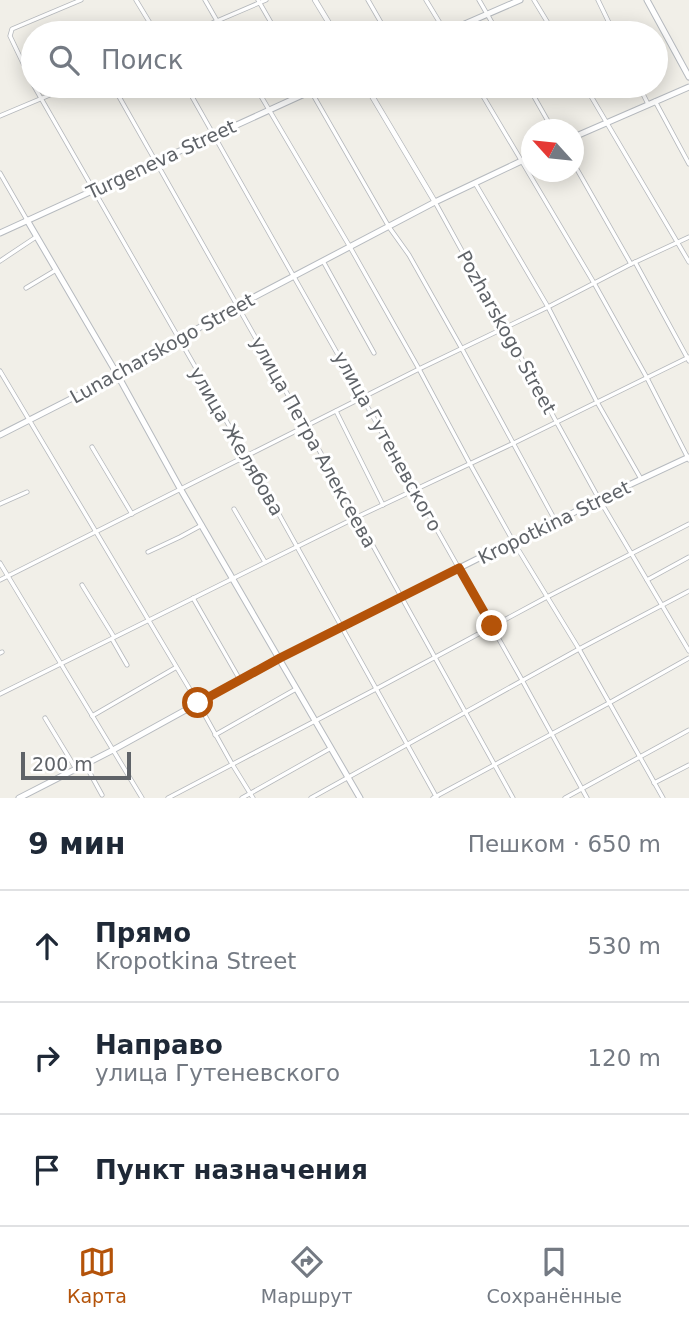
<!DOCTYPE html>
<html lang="ru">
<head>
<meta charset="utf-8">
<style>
  body { margin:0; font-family:"DejaVu Sans",sans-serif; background:#f2f2f3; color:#1f2937 }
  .compass { position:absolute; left:521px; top:119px; width:63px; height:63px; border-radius:50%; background:#fff; box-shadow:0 4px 18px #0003; rotate:297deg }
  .scale { position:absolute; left:21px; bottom:18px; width:110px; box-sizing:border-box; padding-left:7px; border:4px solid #5f6368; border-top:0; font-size:19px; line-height:24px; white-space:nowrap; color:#5f6368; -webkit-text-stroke:5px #fff; paint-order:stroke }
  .stop { position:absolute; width:21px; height:21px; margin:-16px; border:5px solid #b45309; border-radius:50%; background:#fff }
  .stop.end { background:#b45309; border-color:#fff; box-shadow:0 2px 7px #0008 }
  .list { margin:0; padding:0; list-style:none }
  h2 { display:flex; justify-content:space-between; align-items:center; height:91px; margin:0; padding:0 28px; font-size:30px }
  h2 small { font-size:23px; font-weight:400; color:#747a83 }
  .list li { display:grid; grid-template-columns:46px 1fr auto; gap:21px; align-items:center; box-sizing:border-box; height:112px; padding:0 28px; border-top:2px solid #e0e1e3 }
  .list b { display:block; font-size:26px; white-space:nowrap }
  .list p { margin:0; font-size:23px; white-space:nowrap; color:#747a83 }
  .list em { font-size:23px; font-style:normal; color:#747a83 }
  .icon { flex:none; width:38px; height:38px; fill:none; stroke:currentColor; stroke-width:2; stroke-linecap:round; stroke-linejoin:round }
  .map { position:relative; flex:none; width:689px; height:798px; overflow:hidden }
  .search { position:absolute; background:#fff; box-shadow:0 4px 18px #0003; left:21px; right:21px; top:21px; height:77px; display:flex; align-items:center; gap:18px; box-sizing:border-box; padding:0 24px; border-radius:38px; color:#747a83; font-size:26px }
  .sheet { height:427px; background:#fff }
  nav { display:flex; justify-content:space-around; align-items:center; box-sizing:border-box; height:98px; border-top:2px solid #e0e1e3; background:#fff; font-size:19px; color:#747a83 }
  nav a { display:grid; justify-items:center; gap:4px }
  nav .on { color:#b45309 }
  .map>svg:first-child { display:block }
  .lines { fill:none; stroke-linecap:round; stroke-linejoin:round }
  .minor-casing { stroke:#b5b8bc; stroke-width:5 }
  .tertiary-casing { stroke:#b5b8bc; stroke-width:6 }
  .secondary-casing { stroke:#b6babf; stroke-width:7 }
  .minor { stroke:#fff; stroke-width:3.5 }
  .tertiary { stroke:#fff; stroke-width:4.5 }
  .secondary { stroke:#fff; stroke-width:5 }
  .route { stroke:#b45309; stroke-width:9 }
  .labels { text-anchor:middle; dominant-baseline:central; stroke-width:6; stroke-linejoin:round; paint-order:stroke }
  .street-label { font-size:19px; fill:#5f6368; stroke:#fff }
</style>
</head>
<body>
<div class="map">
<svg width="689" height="798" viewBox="0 0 689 798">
  <rect width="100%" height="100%" fill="#f1efe8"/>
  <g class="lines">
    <!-- minor casing -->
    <g class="minor-casing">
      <g id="minor">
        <path d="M136 0 156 33"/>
        <path d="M205 0 224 33"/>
        <path d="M258 0 277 33"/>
        <path d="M368 0 387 33"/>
        <path d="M426 0 446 33"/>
        <path d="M479 0 498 33"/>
        <path d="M534 0 554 33"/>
        <path d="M598 0 614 33"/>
        <path d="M189 33 266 0"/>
        <path d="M33 84 10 36 12 29 81 0"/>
        <path d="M34 86 247 457 437 798"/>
        <path d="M113 86 357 517 513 798"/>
        <path d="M186 86 522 680 587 798"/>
        <path d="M255 86 350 247 419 369 470 464 513 541 579 649 663 798"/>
        <path d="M308 86 389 227 409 255 462 349 556 522"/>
        <path d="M477 86 594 283 647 378 689 460"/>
        <path d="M528 86 553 130"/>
        <path d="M585 86 689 262"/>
        <path d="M639 86 648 104"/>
        <path d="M655 101 689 164"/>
        <path d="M0 116 71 86"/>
        <path d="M574 164 631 264"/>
        <path d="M0 173 27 220"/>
        <path d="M475 183 548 307 597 402 641 479"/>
        <path d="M435 202 599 499 689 651"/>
        <path d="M0 261 36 237"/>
        <path d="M323 261 374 353"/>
        <path d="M635 262 689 361"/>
        <path d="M26 288 56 270"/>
        <path d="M0 371 198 703 232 764 253 798"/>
        <path d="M336 411 383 505"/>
        <path d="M92 447 132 514"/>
        <path d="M0 504 27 492"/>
        <path d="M234 509 265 562"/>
        <path d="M148 552 180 537 202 525"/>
        <path d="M0 563 142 798"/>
        <path d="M0 580 419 369 548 307 631 264 689 237"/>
        <path d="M647 580 689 557"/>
        <path d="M82 585 114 637"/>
        <path d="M193 598 240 680"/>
        <path d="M112 639 127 665"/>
        <path d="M0 653 2 652"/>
        <path d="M0 694 357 517 514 443 689 357"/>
        <path d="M92 716 175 668"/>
        <path d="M45 718 76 769"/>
        <path d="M215 735 296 689"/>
        <path d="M85 764 102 795"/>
        <path d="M654 783 689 765"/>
        <path d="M168 798 376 689 547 597 689 524"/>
        <path d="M242 798 331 748"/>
        <path d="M311 798 579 649 689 591"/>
        <path d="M433 798 609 703 689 658"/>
        <path d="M565 798 689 730"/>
      </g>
    </g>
    <!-- tertiary casing -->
    <g class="tertiary-casing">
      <g id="tertiary">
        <path d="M315 0 335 33"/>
        <path d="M366 86 435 202"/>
      </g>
    </g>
    <!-- secondary casing -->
    <g class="secondary-casing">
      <g id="secondary">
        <path d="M647 0 689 77"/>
        <path d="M444 33 520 0"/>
        <path d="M574 137 689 87"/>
        <path d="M27 220 117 374 181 490 360 798"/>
        <path d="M0 233 322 86"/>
        <path d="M0 435 108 380 237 306 435 202 532 156"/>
        <path d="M19 798 113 750 280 658 513 541 556 522 599 499 689 457"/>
      </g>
    </g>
    <!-- minor -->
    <use href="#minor" class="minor"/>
    <!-- tertiary -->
    <use href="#tertiary" class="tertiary"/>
    <!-- secondary -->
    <use href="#secondary" class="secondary"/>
  </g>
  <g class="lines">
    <!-- route -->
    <path class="route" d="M198 703 280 658 459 568 492 626"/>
  </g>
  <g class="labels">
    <!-- street labels -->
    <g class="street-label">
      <text transform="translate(161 159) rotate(-25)">Turgeneva Street</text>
      <text transform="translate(507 332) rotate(61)">Pozharskogo Street</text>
      <text transform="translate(162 348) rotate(-29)">Lunacharskogo Street</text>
      <text transform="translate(237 441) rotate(60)">улица Желябова</text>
      <text transform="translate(388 441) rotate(61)">улица Гутеневского</text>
      <text transform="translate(314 442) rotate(61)">улица Петра Алексеева</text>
      <text transform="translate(554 522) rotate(-26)">Kropotkina Street</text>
    </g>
  </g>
</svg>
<svg class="compass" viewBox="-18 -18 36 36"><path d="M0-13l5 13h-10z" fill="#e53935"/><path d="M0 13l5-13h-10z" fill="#747a83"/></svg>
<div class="scale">200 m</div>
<div class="stop" style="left:198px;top:703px"></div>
<div class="stop end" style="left:492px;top:626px"></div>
<div class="search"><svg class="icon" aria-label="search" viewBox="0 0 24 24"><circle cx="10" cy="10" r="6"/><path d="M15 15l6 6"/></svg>Поиск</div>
</div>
<section class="sheet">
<h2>9 мин<small>Пешком · 650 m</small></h2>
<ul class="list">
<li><svg class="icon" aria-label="ahead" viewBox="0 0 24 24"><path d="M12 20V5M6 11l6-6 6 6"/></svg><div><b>Прямо</b><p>Kropotkina Street</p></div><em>530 m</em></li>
<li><svg class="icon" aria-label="right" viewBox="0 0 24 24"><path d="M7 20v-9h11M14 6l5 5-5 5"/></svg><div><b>Направо</b><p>улица Гутеневского</p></div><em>120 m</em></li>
<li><svg class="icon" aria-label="arrive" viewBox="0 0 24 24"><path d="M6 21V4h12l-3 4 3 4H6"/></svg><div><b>Пункт назначения</b></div></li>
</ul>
</section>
<nav>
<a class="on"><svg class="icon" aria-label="map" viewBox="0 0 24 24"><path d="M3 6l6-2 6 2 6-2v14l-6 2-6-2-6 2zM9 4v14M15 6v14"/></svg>Карта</a>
<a><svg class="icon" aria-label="directions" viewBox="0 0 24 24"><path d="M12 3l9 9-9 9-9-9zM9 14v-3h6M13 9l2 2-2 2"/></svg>Маршрут</a>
<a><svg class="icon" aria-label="saved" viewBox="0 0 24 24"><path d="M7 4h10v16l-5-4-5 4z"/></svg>Сохранённые</a>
</nav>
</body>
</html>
